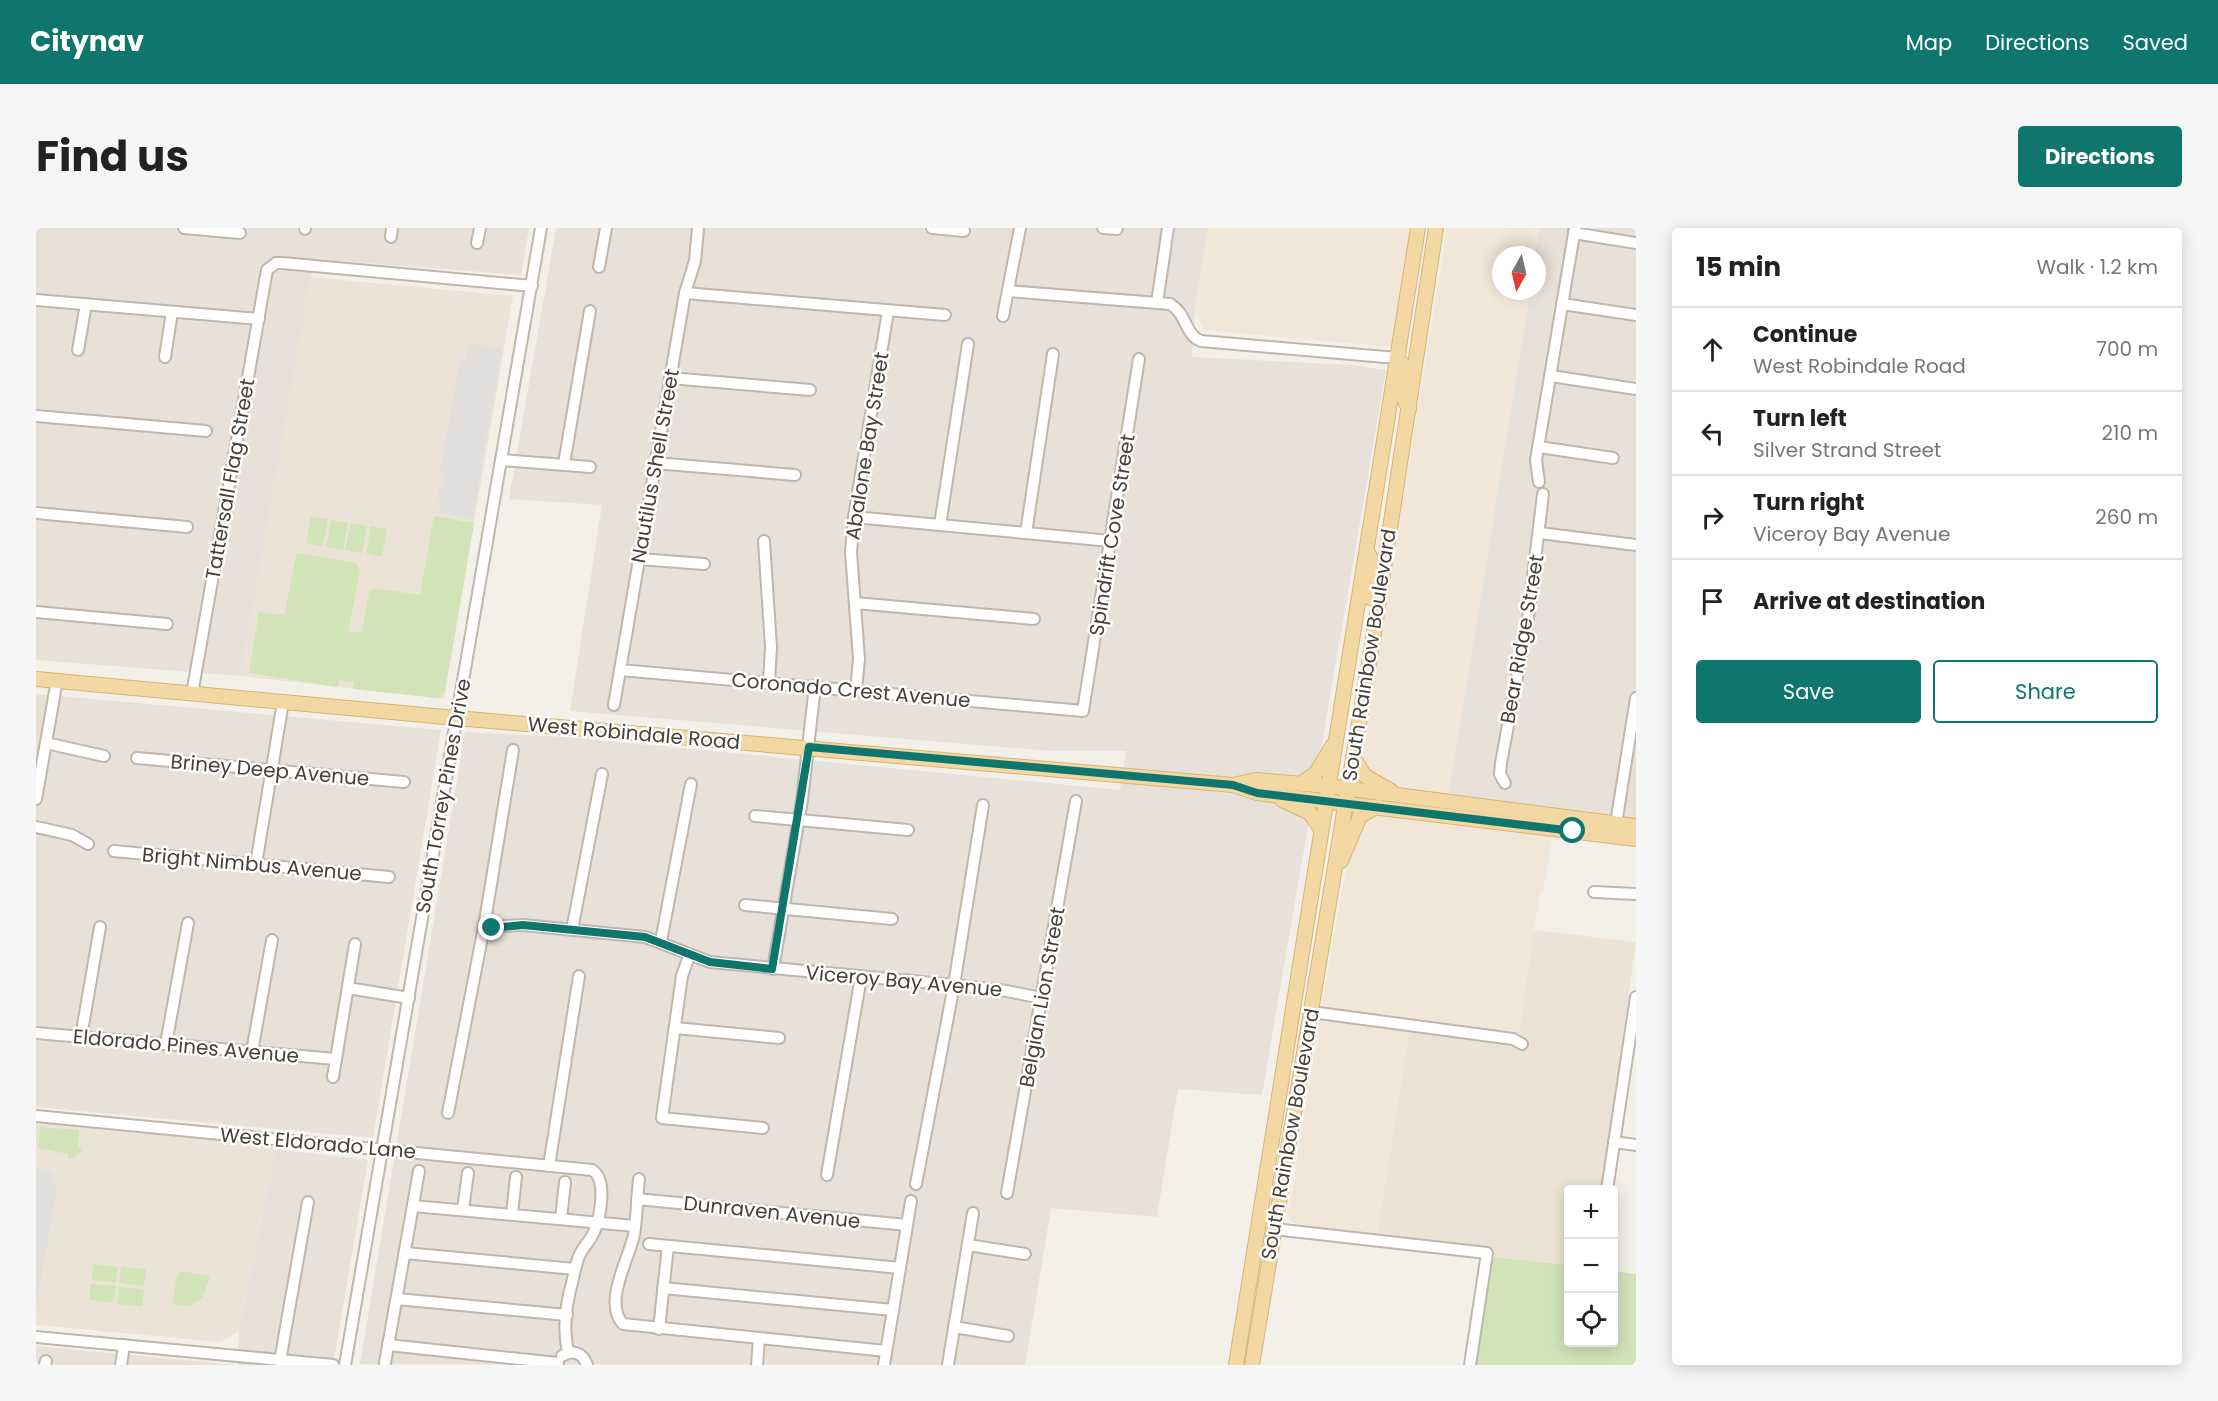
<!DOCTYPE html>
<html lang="en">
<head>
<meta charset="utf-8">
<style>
  body { margin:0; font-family:Poppins,sans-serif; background:#f6f6f6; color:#222 }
  .controls { position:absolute; right:18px; bottom:18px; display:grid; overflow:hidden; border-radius:6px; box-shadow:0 3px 15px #0003 }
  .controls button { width:54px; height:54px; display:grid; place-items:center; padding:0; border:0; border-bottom:2px solid #e0e0e0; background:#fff; color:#222; font:30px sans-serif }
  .compass { position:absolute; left:1456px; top:18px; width:54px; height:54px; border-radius:50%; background:#fff; box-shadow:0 3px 15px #0003; rotate:188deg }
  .stop { position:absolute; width:18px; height:18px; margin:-14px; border:4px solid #0f766e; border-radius:50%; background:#fff }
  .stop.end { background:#0f766e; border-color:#fff; box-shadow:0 2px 6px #0008 }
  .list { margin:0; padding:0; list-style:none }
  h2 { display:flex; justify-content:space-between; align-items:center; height:78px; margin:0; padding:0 24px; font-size:26px }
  h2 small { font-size:20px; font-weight:400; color:#767676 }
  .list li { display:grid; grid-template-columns:39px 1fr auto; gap:18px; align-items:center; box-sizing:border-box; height:84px; padding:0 24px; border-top:2px solid #e0e0e0 }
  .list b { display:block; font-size:22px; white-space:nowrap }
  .list p { margin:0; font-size:20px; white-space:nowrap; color:#767676 }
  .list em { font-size:20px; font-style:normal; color:#767676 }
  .actions { display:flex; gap:12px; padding:18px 24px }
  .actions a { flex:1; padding:14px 0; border:2px solid #0f766e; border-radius:6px; text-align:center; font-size:21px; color:#0f766e }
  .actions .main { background:#0f766e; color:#fff }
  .icon { flex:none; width:33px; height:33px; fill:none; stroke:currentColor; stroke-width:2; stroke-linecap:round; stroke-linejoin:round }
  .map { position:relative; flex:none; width:1600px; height:1137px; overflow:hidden; border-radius:6px }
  header { display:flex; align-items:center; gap:36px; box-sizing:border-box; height:84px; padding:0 30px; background:#0f766e; color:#fff }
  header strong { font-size:28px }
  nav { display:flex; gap:33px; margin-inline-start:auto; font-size:21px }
  .intro { display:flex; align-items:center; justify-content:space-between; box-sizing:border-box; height:144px; padding:0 36px }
  h1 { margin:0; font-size:42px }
  .button { padding:15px 27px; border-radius:6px; background:#0f766e; color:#fff; font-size:21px; font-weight:700 }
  main { display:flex; gap:36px; padding:0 36px }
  aside { flex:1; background:#fff; border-radius:6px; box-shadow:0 3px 15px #0003 }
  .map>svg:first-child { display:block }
  .residential { fill:#e7e1d9 }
  .commercial { fill:#f2e6d8 }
  .education { fill:#ebe4d6 }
  .green { fill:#d2e3b8 }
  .parking { fill:#e2e0de }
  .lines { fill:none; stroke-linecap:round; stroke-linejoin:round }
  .minor-casing { stroke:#beb7ae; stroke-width:14 }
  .major-casing { stroke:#d7b474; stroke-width:16 }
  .minor { stroke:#fff; stroke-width:10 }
  .major { stroke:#f4d8a3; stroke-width:14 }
  .route { stroke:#0f766e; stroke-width:8 }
  .labels { text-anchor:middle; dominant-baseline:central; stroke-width:5; stroke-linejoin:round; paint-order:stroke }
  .street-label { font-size:20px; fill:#464039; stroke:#fff }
</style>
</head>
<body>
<header>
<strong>Citynav</strong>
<nav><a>Map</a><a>Directions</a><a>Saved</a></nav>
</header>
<div class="intro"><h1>Find us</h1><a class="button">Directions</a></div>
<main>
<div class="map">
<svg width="1600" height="1137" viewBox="0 0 1600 1137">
  <rect width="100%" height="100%" fill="#f3f0ea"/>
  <!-- residential -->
  <g class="residential">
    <path d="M0 0H493L485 47 278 31 205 448 0 432Z"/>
    <path d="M520 0H1172L1159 80 1156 129 1316 137 1350 142 1226 867 1142 861 1121 989 1015 980 989 1137 324 1136 429 504 530 509 1084 562 1090 523H1016L534 483 566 277 473 271Z"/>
    <path d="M1504 0H1600V594L1412 570 1494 63H1501L1499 27Z"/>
    <path d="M0 466 405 502 337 910 0 879Z"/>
    <path d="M239 921 332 932 297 1137H202L203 1103Z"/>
    <path d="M0 1118 199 1137H0Z"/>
  </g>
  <!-- commercial -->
  <g class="commercial">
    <path d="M1172 0H1374L1356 119 1167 102 1159 80Z"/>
    <path d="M1411 0H1504L1499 27H1465V63H1494L1412 570 1365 562 1330 545 1324 533Z"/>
    <path d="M1333 585 1517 606 1507 664H1504L1481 819 1373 805 1341 1007 1262 996 1254 993 1252 986 1297 710 1315 618Z"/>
  </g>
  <!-- education -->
  <g class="education">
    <path d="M274 49 477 68 408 471 205 448Z"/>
    <path d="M1498 702 1600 714 1566 961 1532 962V1037L1456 1029 1457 1020 1341 1007 1373 804 1481 819Z"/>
    <path d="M0 888 241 911 203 1103 184 1114 0 1097Z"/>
  </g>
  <!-- green -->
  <g class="green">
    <path d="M275 288 292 291 287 318 270 315Z"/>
    <path d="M398 288 438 295 409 463 403 470 317 461 318 454 303 452 301 459 213 445 223 384 248 387 261 325 320 335 324 343 312 403 326 405 333 364 339 360 384 367Z"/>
    <path d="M295 292 312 295 307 322 290 319Z"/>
    <path d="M315 295 331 298 326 325 309 322Z"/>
    <path d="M335 298 351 301 346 329 330 325Z"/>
    <path d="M5 899 43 902 42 919H46L45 924 35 931H32V926L2 920Z"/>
    <path d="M1456 1029 1532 1037V1114H1578V1043L1600 1046V1137H1439Z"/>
    <path d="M57 1036 82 1039 80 1055 56 1052Z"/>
    <path d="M85 1039 110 1041 108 1058 83 1055Z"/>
    <path d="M146 1043 174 1048 167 1069 153 1078 136 1076 141 1047Z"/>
    <path d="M55 1056 80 1058 78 1075 53 1072Z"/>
    <path d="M83 1059 108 1061 106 1078 81 1076Z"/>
  </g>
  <!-- parking -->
  <g class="parking">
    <path d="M437 116 466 120 437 291 403 285 406 274 401 272 403 258 408 259 410 246 404 244 424 131H430L432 120Z"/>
    <path d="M0 940 12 943 16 947V954L22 955 0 1078Z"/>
  </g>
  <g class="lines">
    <!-- minor casing -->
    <g class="minor-casing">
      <g id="minor">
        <path d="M148 0 204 5"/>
        <path d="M896 0 928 3"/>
        <path d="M1067 0 1081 1"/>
        <path d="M269 1V0"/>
        <path d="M1538 5 1600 15"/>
        <path d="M355 9 356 0"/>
        <path d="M441 15 444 0"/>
        <path d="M563 39 570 0"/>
        <path d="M972 63 1134 76C1151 86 1149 107 1165 113L1361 130"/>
        <path d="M649 65 909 87"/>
        <path d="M0 72 223 91"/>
        <path d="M1121 75 1132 0"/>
        <path d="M1526 76 1600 87"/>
        <path d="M967 88 984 0"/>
        <path d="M42 122 50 76"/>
        <path d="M129 129 136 84"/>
        <path d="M1515 148 1600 161"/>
        <path d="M634 150 774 162"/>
        <path d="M0 188 170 203"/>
        <path d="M1503 219 1577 230"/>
        <path d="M465 232 554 239"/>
        <path d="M619 235 759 247"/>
        <path d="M528 236 554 83"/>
        <path d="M1503 254 1500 232 1539 0"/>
        <path d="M0 285 151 299"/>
        <path d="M818 289 1075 313"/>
        <path d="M904 297 932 116"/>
        <path d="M990 305 1017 126"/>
        <path d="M1504 305 1600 317"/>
        <path d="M728 313 735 419 733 454"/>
        <path d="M603 331 668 336"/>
        <path d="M819 375 998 391"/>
        <path d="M0 384 131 396"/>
        <path d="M584 442 1047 483 1103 131"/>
        <path d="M820 462 823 431 815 324 818 289 852 83"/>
        <path d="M156 466 231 42 240 35H246L496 58"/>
        <path d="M578 477 649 65 659 33 662 0"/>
        <path d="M10 515 68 528"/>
        <path d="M101 530 368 554"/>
        <path d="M1469 555 1464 546 1465 535 1492 390 1507 266"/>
        <path d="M0 571 21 452"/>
        <path d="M719 588 872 602"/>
        <path d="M0 599 36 607 52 616"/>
        <path d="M1579 602 1600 470"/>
        <path d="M78 623 353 649"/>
        <path d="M220 636 247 474"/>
        <path d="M1558 664 1600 666"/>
        <path d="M709 677 856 691"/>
        <path d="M448 699 487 697 609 709 674 734 918 757 971 763 1005 770"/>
        <path d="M536 702 566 546"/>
        <path d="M625 713 655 556"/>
        <path d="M653 728 646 748 626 890 727 900"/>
        <path d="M737 741 766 572 779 458"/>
        <path d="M312 760 373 770"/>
        <path d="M1275 784 1477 811 1486 816"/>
        <path d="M639 800 743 810"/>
        <path d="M0 805 300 831"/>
        <path d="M45 809 64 699"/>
        <path d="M130 816 152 695"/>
        <path d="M216 824 236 712"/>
        <path d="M297 849 319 716"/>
        <path d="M412 885 448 699 477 522"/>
        <path d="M0 888 556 942C572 951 564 990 558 1004 554 1013 547 1019 543 1028 540 1036 538 1046 536 1055 530 1076 527 1102 532 1124"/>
        <path d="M1578 914 1600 917"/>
        <path d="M513 938 543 748"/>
        <path d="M791 947 825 749"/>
        <path d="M603 951C601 969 601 988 598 1007 593 1030 567 1075 587 1096L850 1123"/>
        <path d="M880 956 918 757 947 577"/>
        <path d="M1571 962 1600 769"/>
        <path d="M971 965 1040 573"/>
        <path d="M601 971 871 997"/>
        <path d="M377 978 599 998"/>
        <path d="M427 981 432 945"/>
        <path d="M476 986 480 949"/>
        <path d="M525 991 529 954"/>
        <path d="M1238 1001 1451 1025 1434 1137"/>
        <path d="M613 1016 864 1040"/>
        <path d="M932 1017 989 1026"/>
        <path d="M369 1025 539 1041"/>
        <path d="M627 1060 857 1082"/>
        <path d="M361 1071 531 1087"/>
        <path d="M918 1099 972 1108"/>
        <path d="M623 1101 632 1018"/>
        <path d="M0 1109 297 1137"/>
        <path d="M352 1117 522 1135"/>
        <path d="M526 1128C537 1121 547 1125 551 1137"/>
        <path d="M244 1133 272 974"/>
        <path d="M349 1135 383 943"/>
        <path d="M9 1137 10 1133"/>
        <path d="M85 1137 88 1117"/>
        <path d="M309 1137 505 0"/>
        <path d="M721 1137 723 1111"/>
        <path d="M848 1137 875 973"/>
        <path d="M912 1137 937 985"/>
      </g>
    </g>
    <!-- major casing -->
    <g class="major-casing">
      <g id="major">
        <path d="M1361 130 1369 139 1366 166 1373 181"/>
        <path d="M1331 323 1338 337 1334 370"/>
        <path d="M0 451 420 490 1197 557 1221 565 1600 611"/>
        <path d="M1317 529 1329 548 1355 563"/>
        <path d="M1265 556 1280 545 1297 517"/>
        <path d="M1197 557 1220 552 1292 558 1600 598"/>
        <path d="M1246 572 1274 585 1285 601"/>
        <path d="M1305 633 1324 588 1342 578"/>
        <path d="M1200 1137 1382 0"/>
        <path d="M1216 1137 1338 405 1400 0"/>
      </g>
    </g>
    <!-- minor -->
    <use href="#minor" class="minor"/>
    <!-- major -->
    <use href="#major" class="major"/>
  </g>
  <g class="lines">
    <!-- route -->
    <path class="route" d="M456 700 487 697 609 709 674 734 736 741 773 519 1197 557 1221 565 1537 603"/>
  </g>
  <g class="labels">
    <!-- street labels -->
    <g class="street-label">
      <text transform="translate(831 218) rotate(-81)">Abalone Bay Street</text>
      <text transform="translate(619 238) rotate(-80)">Nautilus Shell Street</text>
      <text transform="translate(194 251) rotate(-80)">Tattersall Flag Street</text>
      <text transform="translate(1076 307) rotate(-81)">Spindrift Cove Street</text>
      <text transform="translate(1486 411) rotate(-80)">Bear Ridge Street</text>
      <text transform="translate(1333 427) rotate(-81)">South Rainbow Boulevard</text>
      <text transform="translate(815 462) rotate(5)">Coronado Crest Avenue</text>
      <text transform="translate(598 505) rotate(5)">West Robindale Road</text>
      <text transform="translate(234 542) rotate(5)">Briney Deep Avenue</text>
      <text transform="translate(407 568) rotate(-80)">South Torrey Pines Drive</text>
      <text transform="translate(216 636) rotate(5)">Bright Nimbus Avenue</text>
      <text transform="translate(868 753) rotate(5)">Viceroy Bay Avenue</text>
      <text transform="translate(1006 769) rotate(-80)">Belgian Lion Street</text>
      <text transform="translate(150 818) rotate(5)">Eldorado Pines Avenue</text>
      <text transform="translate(1254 906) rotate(-80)">South Rainbow Boulevard</text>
      <text transform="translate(282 915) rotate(5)">West Eldorado Lane</text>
      <text transform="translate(736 984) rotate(6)">Dunraven Avenue</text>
    </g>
  </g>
</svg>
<div class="controls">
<button>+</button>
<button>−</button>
<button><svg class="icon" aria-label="locate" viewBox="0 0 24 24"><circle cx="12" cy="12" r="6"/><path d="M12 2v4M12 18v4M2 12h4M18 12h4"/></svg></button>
</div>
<svg class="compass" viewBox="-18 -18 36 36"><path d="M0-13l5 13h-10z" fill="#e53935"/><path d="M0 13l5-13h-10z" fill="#767676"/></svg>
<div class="stop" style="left:1537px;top:603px"></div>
<div class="stop end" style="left:456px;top:700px"></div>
</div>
<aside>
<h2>15 min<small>Walk · 1.2 km</small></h2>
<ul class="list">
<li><svg class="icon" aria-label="ahead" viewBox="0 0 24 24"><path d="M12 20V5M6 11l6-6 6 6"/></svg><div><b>Continue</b><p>West Robindale Road</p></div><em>700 m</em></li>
<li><svg class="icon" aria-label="left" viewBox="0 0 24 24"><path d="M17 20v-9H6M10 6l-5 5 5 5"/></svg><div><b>Turn left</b><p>Silver Strand Street</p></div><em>210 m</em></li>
<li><svg class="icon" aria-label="right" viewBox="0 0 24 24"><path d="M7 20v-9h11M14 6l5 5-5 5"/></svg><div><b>Turn right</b><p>Viceroy Bay Avenue</p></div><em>260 m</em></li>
<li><svg class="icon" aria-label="arrive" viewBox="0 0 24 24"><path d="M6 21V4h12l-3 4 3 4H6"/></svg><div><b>Arrive at destination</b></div></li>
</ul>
<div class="actions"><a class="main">Save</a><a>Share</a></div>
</aside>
</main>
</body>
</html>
